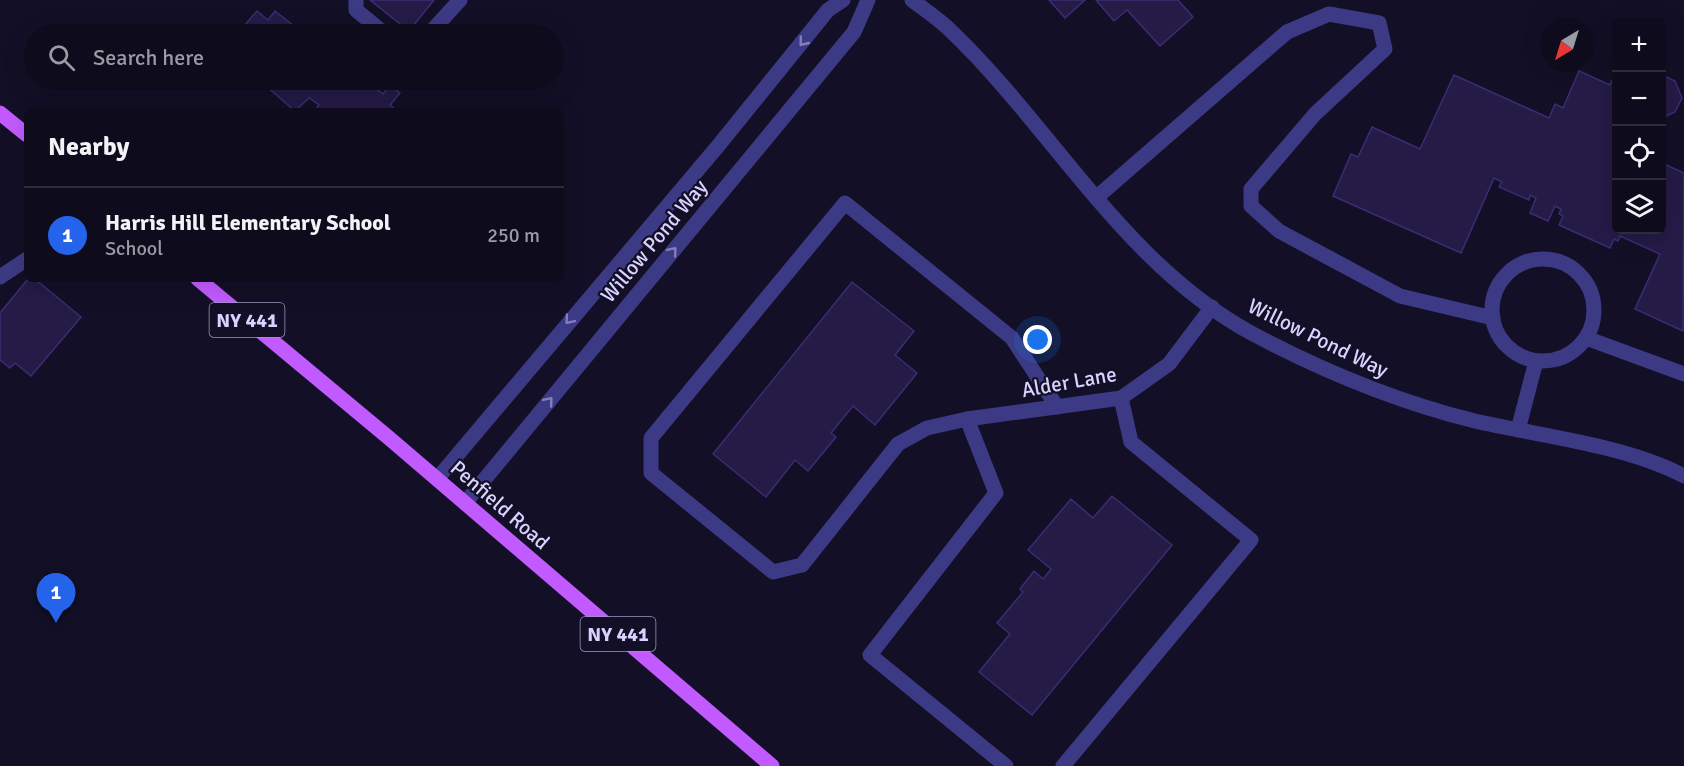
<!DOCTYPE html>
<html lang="en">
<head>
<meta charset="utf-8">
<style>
  body { margin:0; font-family:Signika,sans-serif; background:#1c1929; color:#f1f3f6 }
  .controls { position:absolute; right:18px; top:18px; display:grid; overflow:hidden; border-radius:9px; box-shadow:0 6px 24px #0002 }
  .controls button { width:54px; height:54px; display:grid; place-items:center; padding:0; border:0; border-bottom:2px solid #2e2b3b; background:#0e0b1c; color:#f1f3f6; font:30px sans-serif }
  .compass { position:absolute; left:1540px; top:18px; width:54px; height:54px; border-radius:50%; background:#0e0b1c; box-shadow:0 6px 24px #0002; rotate:218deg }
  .you { position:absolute; left:1038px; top:340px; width:21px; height:21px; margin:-15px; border:4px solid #fff; border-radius:50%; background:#1a73e8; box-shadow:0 0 0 9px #1a73e833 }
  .badge { display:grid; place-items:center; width:39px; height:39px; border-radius:50%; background:#2563eb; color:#fff; font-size:20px; font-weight:700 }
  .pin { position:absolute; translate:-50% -50px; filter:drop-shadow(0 2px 3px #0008) }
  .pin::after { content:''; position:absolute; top:32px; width:21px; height:18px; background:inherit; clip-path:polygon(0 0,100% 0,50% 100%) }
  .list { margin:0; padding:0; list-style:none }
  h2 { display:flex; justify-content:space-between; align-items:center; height:78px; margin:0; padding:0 24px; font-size:26px }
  h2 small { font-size:20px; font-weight:400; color:#9b9ba3 }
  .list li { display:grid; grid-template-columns:39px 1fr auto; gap:18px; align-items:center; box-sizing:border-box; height:96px; padding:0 24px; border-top:2px solid #2e2b3b }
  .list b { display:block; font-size:22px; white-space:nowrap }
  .list p { margin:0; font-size:20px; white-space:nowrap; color:#9b9ba3 }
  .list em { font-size:20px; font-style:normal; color:#9b9ba3 }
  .icon { flex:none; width:33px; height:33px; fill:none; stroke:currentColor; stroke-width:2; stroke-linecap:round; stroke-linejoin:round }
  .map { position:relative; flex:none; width:1684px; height:766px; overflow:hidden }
  .search { position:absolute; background:#0e0b1c; box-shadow:0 6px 24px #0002; left:24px; top:24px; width:540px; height:66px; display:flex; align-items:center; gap:15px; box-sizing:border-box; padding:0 21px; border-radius:33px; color:#9b9ba3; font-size:22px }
  .panel { position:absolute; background:#0e0b1c; box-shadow:0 6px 24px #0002; left:24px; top:108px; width:540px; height:174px; border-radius:9px }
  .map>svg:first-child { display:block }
  .building { fill:#241b47; stroke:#3b2d73; stroke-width:1.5 }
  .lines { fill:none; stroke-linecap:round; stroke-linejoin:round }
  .service { stroke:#3d3a85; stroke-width:15 }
  .minor { stroke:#3d3a85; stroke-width:15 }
  .primary { stroke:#c25bff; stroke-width:15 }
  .oneway { stroke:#837fbc }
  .labels { text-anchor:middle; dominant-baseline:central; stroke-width:4.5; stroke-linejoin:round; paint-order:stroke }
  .shield { fill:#130f26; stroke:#9e99be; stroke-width:1.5 }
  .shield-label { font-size:20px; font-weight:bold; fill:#d9d4ff }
  .street-label { font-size:21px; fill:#d9d4ff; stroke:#130f26 }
</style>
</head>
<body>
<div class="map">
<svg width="1684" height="766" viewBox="0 0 1684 766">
  <rect width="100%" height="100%" fill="#130f26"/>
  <!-- building -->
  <g class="building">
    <path d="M370 0H434L409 31Z"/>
    <path d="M1049 0H1085L1065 18Z"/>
    <path d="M1096 0H1178L1193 17 1160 46 1127 10 1114 21Z"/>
    <path d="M257 11 268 20 275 11 304 34H237Z"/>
    <path d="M314 26 324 34H308Z"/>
    <path d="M1579 71 1610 85 1616 71V230H1662V163L1684 173 1683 331 1635 309 1660 254 1620 236 1618 241 1614 239 1610 248 1559 225 1563 216 1559 214 1561 209 1555 206 1548 221 1530 213 1536 198 1530 195 1529 200 1499 187 1502 182 1494 178 1461 253 1333 196 1351 154 1358 157 1372 127 1420 149 1454 75 1549 118 1555 104 1563 108Z"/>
    <path d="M1662 75 1675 81 1682 98 1675 112 1662 118Z"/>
    <path d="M259 80H365L383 94 390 85 400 93 390 105 397 111H314L319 105 309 98 295 111Z"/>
    <path d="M28 279H35L81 317 31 376 15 363 10 368 0 360V313Z"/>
    <path d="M852 282 914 331 895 355 917 373 875 425 853 406 831 433 836 437 808 471 795 460 766 497 713 454Z"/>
    <path d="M1112 496 1172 545 1032 715 979 672 1010 634 997 623 1023 592 1020 589 1034 571 1043 579 1051 569 1028 550 1071 499 1093 518Z"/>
  </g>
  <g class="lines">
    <!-- service -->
    <g class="service">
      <path d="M356 0V10L385 34"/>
      <path d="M429 34 460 0"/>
      <path d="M1097 197 1287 32 1329 14 1379 23 1385 49 1315 114 1251 189V206L1279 231 1400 296 1493 318"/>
      <circle cx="1543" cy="310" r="51"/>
      <path d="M0 277 27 259"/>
      <path d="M1586 338 1684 374"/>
      <path d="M1518 430 1536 361"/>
      <path d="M1006 766 870 655 996 493 967 419 927 428 898 444 802 565 773 572 651 473V438L845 203 1012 338 1057 407"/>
      <path d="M1063 766 1251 540 1131 442 1121 398"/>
    </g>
    <!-- minor -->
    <g class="minor">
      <path d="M912 0C925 10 940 20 952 32 1054 130 1125 265 1253 334 1323 371 1398 402 1475 421 1540 436 1626 445 1684 476"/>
      <path d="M967 419 1121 398 1169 364 1212 307"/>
      <path d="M437 479 718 146 828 10 843 0"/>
      <path d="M465 503 854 32 868 0"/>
    </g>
    <!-- primary -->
    <g class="primary">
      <path d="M0 113 27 135"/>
      <path d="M198 279 389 438 772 766"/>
    </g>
  </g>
  <!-- one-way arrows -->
  <defs><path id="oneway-chevron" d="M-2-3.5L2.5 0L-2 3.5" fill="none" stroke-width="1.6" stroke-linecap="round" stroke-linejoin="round" transform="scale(1.5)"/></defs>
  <g class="oneway">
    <use href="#oneway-chevron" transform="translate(803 42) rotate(129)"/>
    <use href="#oneway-chevron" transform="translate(673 251) rotate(-50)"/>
    <use href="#oneway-chevron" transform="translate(569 320) rotate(130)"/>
    <use href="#oneway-chevron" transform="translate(549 401) rotate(-50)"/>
  </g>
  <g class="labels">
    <!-- shield labels -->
    <g class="shield">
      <rect x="209.5" y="303" width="75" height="34" rx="4.5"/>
      <rect x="580.5" y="617" width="75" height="34" rx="4.5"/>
    </g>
    <g class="shield-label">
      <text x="247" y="320">NY 441</text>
      <text x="618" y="634">NY 441</text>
    </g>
    <!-- street labels -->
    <g class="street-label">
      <text transform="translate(654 241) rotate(-50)">Willow Pond Way</text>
      <text transform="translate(1318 338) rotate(26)">Willow Pond Way</text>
      <text transform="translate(1069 382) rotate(-10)">Alder Lane</text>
      <text transform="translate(500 505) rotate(41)">Penfield Road</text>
    </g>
  </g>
</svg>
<div class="controls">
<button>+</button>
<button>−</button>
<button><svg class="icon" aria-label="locate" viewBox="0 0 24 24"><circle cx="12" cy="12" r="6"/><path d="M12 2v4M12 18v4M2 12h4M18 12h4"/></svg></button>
<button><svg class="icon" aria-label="layers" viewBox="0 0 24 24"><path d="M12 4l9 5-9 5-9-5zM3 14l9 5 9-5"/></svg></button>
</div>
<svg class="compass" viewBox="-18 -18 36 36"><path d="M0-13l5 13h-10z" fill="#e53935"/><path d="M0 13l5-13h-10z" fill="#9b9ba3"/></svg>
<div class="you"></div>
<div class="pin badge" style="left:56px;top:623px">1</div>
<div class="search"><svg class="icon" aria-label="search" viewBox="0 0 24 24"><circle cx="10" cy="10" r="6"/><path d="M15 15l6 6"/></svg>Search here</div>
<section class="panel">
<h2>Nearby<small></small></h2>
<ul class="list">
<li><span class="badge">1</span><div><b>Harris Hill Elementary School</b><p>School</p></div><em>250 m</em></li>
</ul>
</section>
</div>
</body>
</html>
